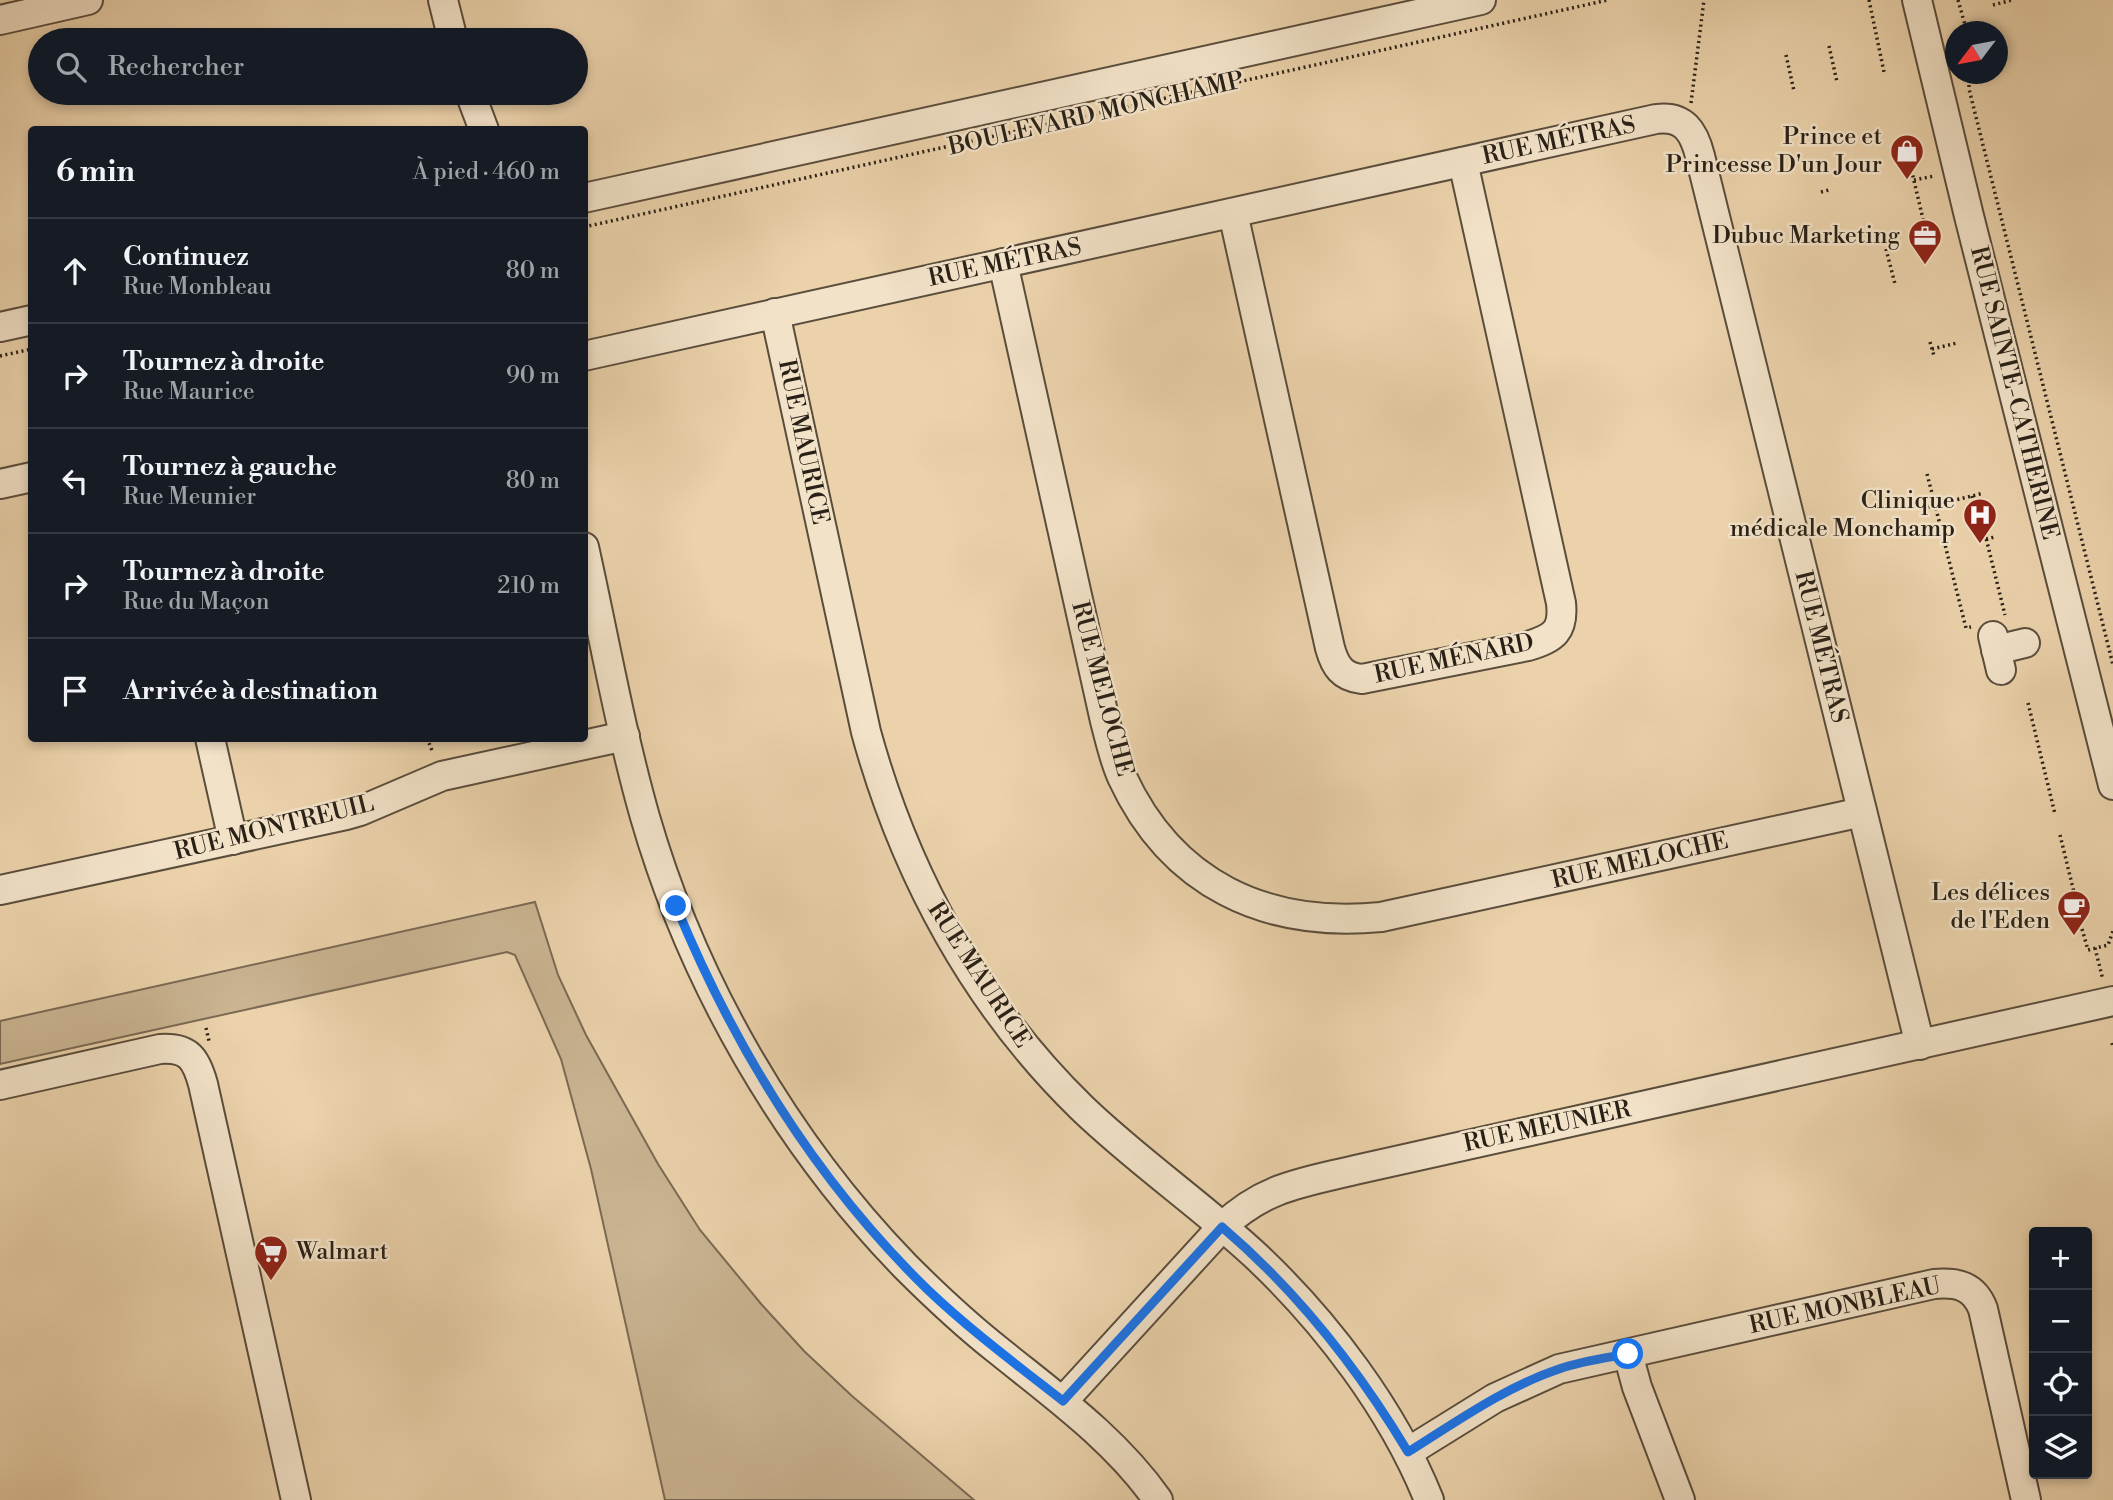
<!DOCTYPE html>
<html lang="fr">
<head>
<meta charset="utf-8">
<style>
  body { margin:0; font-family:"Libre Bodoni",serif; background:#20242c; color:#f1f3f6 }
  .controls { position:absolute; right:21px; bottom:21px; display:grid; overflow:hidden; border-radius:7px; box-shadow:0 4px 10px #0003 }
  .controls button { width:63px; height:63px; display:grid; place-items:center; padding:0; border:0; border-bottom:2px solid #363941; background:#171b24; color:#f1f3f6; font:35px sans-serif }
  .compass { position:absolute; left:1945px; top:21px; width:63px; height:63px; border-radius:50%; background:#171b24; box-shadow:0 4px 10px #0003; rotate:238deg }
  .stop { position:absolute; width:21px; height:21px; margin:-16px; border:5px solid #1a73e8; border-radius:50%; background:#fff }
  .stop.end { background:#1a73e8; border-color:#fff; box-shadow:0 2px 7px #0008 }
  .list { margin:0; padding:0; list-style:none }
  h2 { display:flex; justify-content:space-between; align-items:center; height:91px; margin:0; padding:0 28px; font-size:30px }
  h2 small { font-size:23px; font-weight:400; color:#9ea1a6 }
  .list li { display:grid; grid-template-columns:46px 1fr auto; gap:21px; align-items:center; box-sizing:border-box; height:105px; padding:0 28px; border-top:2px solid #363941 }
  .list b { display:block; font-size:26px; white-space:nowrap }
  .list p { margin:0; font-size:23px; white-space:nowrap; color:#9ea1a6 }
  .list em { font-size:23px; font-style:normal; color:#9ea1a6 }
  .icon { flex:none; width:38px; height:38px; fill:none; stroke:currentColor; stroke-width:2; stroke-linecap:round; stroke-linejoin:round }
  .map { position:relative; flex:none; width:2113px; height:1500px; overflow:hidden }
  .search { position:absolute; background:#171b24; box-shadow:0 4px 10px #0003; left:28px; top:28px; width:560px; height:77px; display:flex; align-items:center; gap:18px; box-sizing:border-box; padding:0 24px; border-radius:38px; color:#9ea1a6; font-size:26px }
  .panel { position:absolute; background:#171b24; box-shadow:0 4px 10px #0003; left:28px; top:126px; width:560px; height:616px; border-radius:7px }
  .map>svg:first-child { display:block }
  .green { fill:#cab492; stroke:#7a6a54; stroke-width:2 }
  .lines { fill:none; stroke-linecap:round; stroke-linejoin:round }
  .minor-casing { stroke:#5a4d3c; stroke-width:32 }
  .path { stroke:#292117; stroke-width:3.5; stroke-dasharray:2 3.5; stroke-linecap:butt }
  .minor { stroke:#f2e2c8; stroke-width:28 }
  .route { stroke:#1a73e8; stroke-width:9 }
  .labels { text-anchor:middle; dominant-baseline:central; stroke-width:5; stroke-linejoin:round; paint-order:stroke }
  .street-label { font-size:24px; fill:#292117; stroke:#f2e2c8 }
  .poi-label { font-size:24px; fill:#292117; stroke:#f2e2c8; text-anchor:end }
</style>
</head>
<body>
<div class="map">
<svg width="2113" height="1500" viewBox="0 0 2113 1500">
  <rect width="100%" height="100%" fill="#ebd2ab"/>
  <filter id="stains"><feTurbulence type="fractalNoise" baseFrequency=".00286" numOctaves="4"/><feColorMatrix values="0 0 0 0 .2 0 0 0 0 .09 0 0 0 0 .02 0 0 0 .5 -.17"/></filter>
  <radialGradient id="worn" r=".72"><stop offset=".6" stop-color="#630" stop-opacity="0"/><stop offset="1" stop-color="#630" stop-opacity=".3"/></radialGradient>
  <!-- green -->
  <path class="green" d="M535 902 558 975 586 1035 658 1164 700 1230 762 1305 804 1351 852 1396 974 1500H665L591 1169 561 1059 515 955 507 952 0 1064V1021Z"/>
  <g class="lines">
    <!-- minor casing -->
    <g class="minor-casing">
      <g id="minor">
        <path d="M443 0 453 40"/>
        <path d="M1917 0 1969 216 2113 785"/>
        <path d="M0 20 88 0"/>
        <path d="M470 93 484 130"/>
        <path d="M584 198 1481 0"/>
        <path d="M1233 213 1330 648C1335 666 1342 677 1362 679L1528 646C1554 638 1564 631 1561 603L1463 162"/>
        <path d="M1003 263 1105 721C1110 740 1114 759 1122 777 1172 885 1266 928 1381 917L1862 812"/>
        <path d="M775 313 866 732C905 874 976 1005 1082 1108 1137 1161 1200 1204 1256 1256 1326 1322 1393 1410 1429 1500"/>
        <path d="M0 327 32 320"/>
        <path d="M584 356 1656 119C1684 115 1694 132 1700 156L1920 1045"/>
        <path d="M0 484 32 477"/>
        <path d="M584 547C604 637 620 729 645 817 693 983 785 1142 905 1266 935 1296 966 1325 999 1351 1056 1397 1116 1440 1158 1500"/>
        <path d="M1993 636 2001 670"/>
        <path d="M1996 650 2025 643"/>
        <path d="M210 738 233 840"/>
        <path d="M0 890 346 815 360 811 442 776 625 736"/>
        <path d="M0 1085 160 1049C189 1047 196 1059 203 1084L296 1500"/>
        <path d="M1628 1354 1637 1387 1680 1500"/>
        <path d="M1063 1401 1222 1227C1264 1187 1301 1183 1355 1170L2113 1001"/>
        <path d="M1408 1452 1495 1398 1559 1369 1934 1284C1958 1282 1974 1286 1983 1309L2026 1500"/>
      </g>
    </g>
    <!-- path -->
    <g class="path">
      <path d="M1869 0 1884 72"/>
      <path d="M1958 0 1967 32"/>
      <path d="M1993 5 2012 0"/>
      <path d="M1829 46 1837 82"/>
      <path d="M1786 55 1794 91"/>
      <path d="M1969 74V89L2113 665"/>
      <path d="M1691 103 1704 0"/>
      <path d="M1904 138 1930 249"/>
      <path d="M1914 180 1934 176"/>
      <path d="M1821 192 1829 190"/>
      <path d="M584 227 1608 0"/>
      <path d="M1886 249 1895 284 1897 283"/>
      <path d="M1920 251 1924 263"/>
      <path d="M1930 342 1934 356"/>
      <path d="M1932 349 1957 343"/>
      <path d="M0 356 32 349"/>
      <path d="M1927 474 1935 505 1984 493"/>
      <path d="M1972 496 1980 531 1984 530 2005 615"/>
      <path d="M1928 507 1935 505 1966 628 1971 627"/>
      <path d="M1986 539 1995 537"/>
      <path d="M2028 703 2055 814"/>
      <path d="M427 738 433 753"/>
      <path d="M2060 835 2081 921"/>
      <path d="M2082 929 2088 950 2108 945 2113 931"/>
      <path d="M2095 948 2103 980"/>
      <path d="M206 1028 209 1041"/>
      <path d="M2112 1043 2113 1047"/>
    </g>
    <!-- minor -->
    <use href="#minor" class="minor"/>
  </g>
  <g class="lines">
    <!-- route -->
    <path class="route" d="M676 906C735 1049 817 1182 928 1290 970 1330 1017 1365 1063 1401L1222 1227C1297 1291 1357 1367 1408 1452 1456 1422 1505 1387 1559 1369 1581 1361 1605 1358 1628 1354"/>
  </g>
  <!-- icons -->
  <defs>
    <g id="shop-pin" transform="scale(1.75)"><path d="M0 17L-7.5 6A9.5 9.5 0 1 1 7.5 6Z" fill="#8f2418" stroke="#f2e2c8"/><path d="M-5-2.5h2.3a2.7 3.5 0 0 1 5.4 0H5L5.5 6h-11ZM-1.5-2.5h3a1.5 2.3 0 0 0-3 0Z" fill="#fff"/></g>
    <g id="office-pin" transform="scale(1.75)"><path d="M0 17L-7.5 6A9.5 9.5 0 1 1 7.5 6Z" fill="#8f2418" stroke="#f2e2c8"/><path d="M-6-3h4V-5.5h4V-3h4V5H-6ZM-1-4.5V-3h2v-1.5ZM-6 0V1H6V0Z" fill="#fff"/></g>
    <g id="hospital-pin" transform="scale(1.75)"><path d="M0 17L-7.5 6A9.5 9.5 0 1 1 7.5 6Z" fill="#8f2418" stroke="#f2e2c8"/><path d="M-5-5h3v3.5h4V-5h3V5h-3V1.5h-4V5h-3Z" fill="#fff"/></g>
    <g id="cafe-pin" transform="scale(1.75)"><path d="M0 17L-7.5 6A9.5 9.5 0 1 1 7.5 6Z" fill="#8f2418" stroke="#f2e2c8"/><path d="M-5.5-4.5H6V0H3Q3 3.5 0 3.5H-2.5Q-5.5 3.5-5.5 0ZM3-3.2v2h1.7v-2ZM-6 4.5H4V6H-6Z" fill="#fff"/></g>
    <g id="supermarket-pin" transform="scale(1.75)"><path d="M0 17L-7.5 6A9.5 9.5 0 1 1 7.5 6Z" fill="#8f2418" stroke="#f2e2c8"/><path d="M-6-5.5h2.5l.6 2H6L4.5 2H-2.5L-4.4-4H-6ZM-1.5 3.2a1.3 1.3 0 1 0 .1 0ZM3 3.2a1.3 1.3 0 1 0 .1 0Z" fill="#fff"/></g>
  </defs>
  <g fill-rule="evenodd">
    <use href="#shop-pin" x="1907" y="151"/>
    <use href="#office-pin" x="1925" y="236"/>
    <use href="#hospital-pin" x="1980" y="515"/>
    <use href="#cafe-pin" x="2074" y="907"/>
    <use href="#supermarket-pin" x="271" y="1252"/>
  </g>
  <g class="labels">
    <!-- street labels -->
    <g class="street-label">
      <text transform="translate(1096 114) rotate(-13)">BOULEVARD MONCHAMP</text>
      <text transform="translate(1559 141) rotate(-12)">RUE MÉTRAS</text>
      <text transform="translate(1005 263) rotate(-12)">RUE MÉTRAS</text>
      <text transform="translate(2014 393) rotate(76)">RUE SAINTE-CATHERINE</text>
      <text transform="translate(803 442) rotate(78)">RUE MAURICE</text>
      <text transform="translate(1821 647) rotate(76)">RUE MÉTRAS</text>
      <text transform="translate(1454 659) rotate(-12)">RUE MÉNARD</text>
      <text transform="translate(1102 689) rotate(75)">RUE MELOCHE</text>
      <text transform="translate(274 828) rotate(-14)">RUE MONTREUIL</text>
      <text transform="translate(1640 861) rotate(-13)">RUE MELOCHE</text>
      <text transform="translate(979 975) rotate(57)">RUE MAURICE</text>
      <text transform="translate(1547 1127) rotate(-12)">RUE MEUNIER</text>
      <text transform="translate(1845 1306) rotate(-12)">RUE MONBLEAU</text>
    </g>
    <!-- poi labels -->
    <g class="poi-label">
      <text x="1882" y="137">Prince et<tspan x="1882" dy="28">Princesse D'un Jour</tspan></text>
      <text x="1900" y="236">Dubuc Marketing</text>
      <text x="1955" y="501">Clinique<tspan x="1955" dy="28">médicale Monchamp</tspan></text>
      <text x="2050" y="893">Les délices<tspan x="2050" dy="28">de l'Eden</tspan></text>
      <text x="296" y="1252" text-anchor="start">Walmart</text>
    </g>
  </g>
  <rect width="100%" height="100%" filter="url(#stains)"/>
  <rect width="100%" height="100%" fill="url(#worn)"/>
</svg>
<div class="controls">
<button>+</button>
<button>−</button>
<button><svg class="icon" aria-label="locate" viewBox="0 0 24 24"><circle cx="12" cy="12" r="6"/><path d="M12 2v4M12 18v4M2 12h4M18 12h4"/></svg></button>
<button><svg class="icon" aria-label="layers" viewBox="0 0 24 24"><path d="M12 4l9 5-9 5-9-5zM3 14l9 5 9-5"/></svg></button>
</div>
<svg class="compass" viewBox="-18 -18 36 36"><path d="M0-13l5 13h-10z" fill="#e53935"/><path d="M0 13l5-13h-10z" fill="#9ea1a6"/></svg>
<div class="stop" style="left:1628px;top:1354px"></div>
<div class="stop end" style="left:676px;top:906px"></div>
<div class="search"><svg class="icon" aria-label="search" viewBox="0 0 24 24"><circle cx="10" cy="10" r="6"/><path d="M15 15l6 6"/></svg>Rechercher</div>
<section class="panel">
<h2>6 min<small>À pied · 460 m</small></h2>
<ul class="list">
<li><svg class="icon" aria-label="ahead" viewBox="0 0 24 24"><path d="M12 20V5M6 11l6-6 6 6"/></svg><div><b>Continuez</b><p>Rue Monbleau</p></div><em>80 m</em></li>
<li><svg class="icon" aria-label="right" viewBox="0 0 24 24"><path d="M7 20v-9h11M14 6l5 5-5 5"/></svg><div><b>Tournez à droite</b><p>Rue Maurice</p></div><em>90 m</em></li>
<li><svg class="icon" aria-label="left" viewBox="0 0 24 24"><path d="M17 20v-9H6M10 6l-5 5 5 5"/></svg><div><b>Tournez à gauche</b><p>Rue Meunier</p></div><em>80 m</em></li>
<li><svg class="icon" aria-label="right" viewBox="0 0 24 24"><path d="M7 20v-9h11M14 6l5 5-5 5"/></svg><div><b>Tournez à droite</b><p>Rue du Maçon</p></div><em>210 m</em></li>
<li><svg class="icon" aria-label="arrive" viewBox="0 0 24 24"><path d="M6 21V4h12l-3 4 3 4H6"/></svg><div><b>Arrivée à destination</b></div></li>
</ul>
</section>
</div>
</body>
</html>
